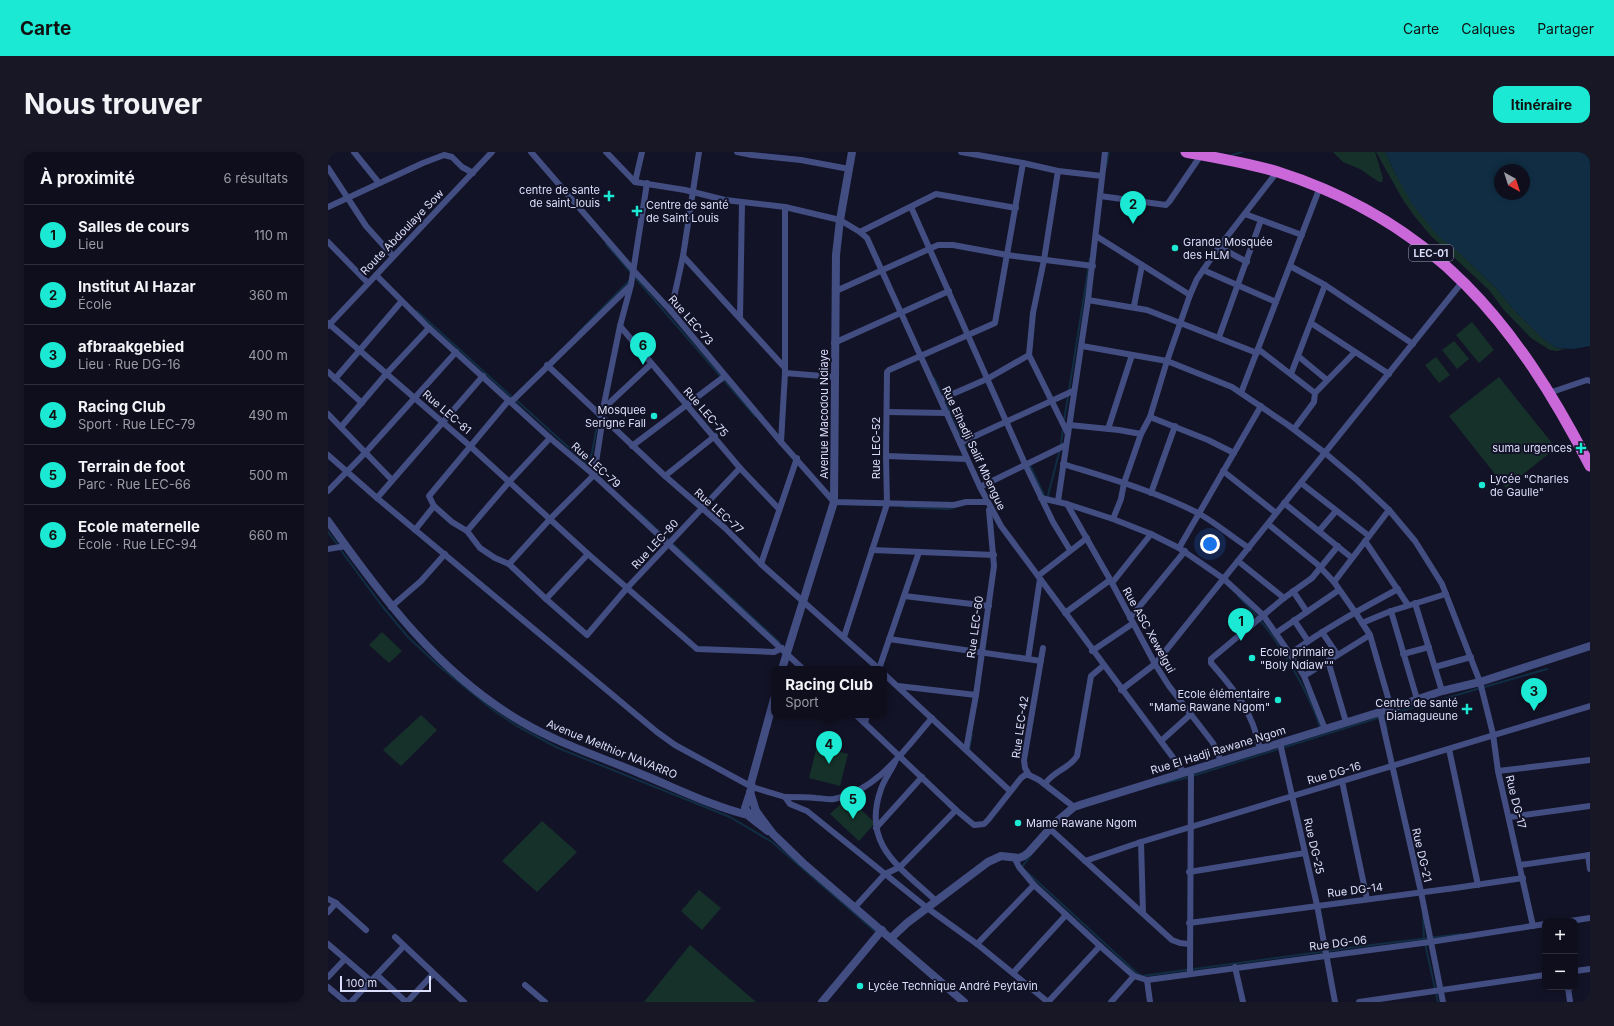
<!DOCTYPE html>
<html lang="fr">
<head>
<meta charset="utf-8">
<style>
  body { margin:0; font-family:Inter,sans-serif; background:#171726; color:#f1f3f6 }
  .controls { position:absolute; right:12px; bottom:12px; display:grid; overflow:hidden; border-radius:8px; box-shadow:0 2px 6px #0003 }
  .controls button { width:36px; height:36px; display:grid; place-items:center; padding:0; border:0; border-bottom:1px solid #2e2e3b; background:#0e0e1d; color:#f1f3f6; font:20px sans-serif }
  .compass { position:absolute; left:1166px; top:12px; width:36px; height:36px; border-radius:50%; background:#0e0e1d; box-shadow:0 2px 6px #0003; rotate:141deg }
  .scale { position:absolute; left:12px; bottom:10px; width:91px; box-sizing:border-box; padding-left:4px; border:2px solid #dcdffc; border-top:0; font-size:11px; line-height:14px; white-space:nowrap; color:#dcdffc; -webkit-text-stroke:3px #131327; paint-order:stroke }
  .you { position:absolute; left:882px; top:392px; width:14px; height:14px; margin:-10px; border:3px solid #fff; border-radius:50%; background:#1a73e8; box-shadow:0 0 0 6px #1a73e833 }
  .badge { display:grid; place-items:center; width:26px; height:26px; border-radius:50%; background:#1be9d3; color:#111; font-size:13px; font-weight:700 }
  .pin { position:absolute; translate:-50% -33px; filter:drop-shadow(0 1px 2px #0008) }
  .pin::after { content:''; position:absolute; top:21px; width:14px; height:12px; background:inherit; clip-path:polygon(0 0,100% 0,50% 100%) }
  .popup { position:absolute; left:443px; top:514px; width:116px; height:52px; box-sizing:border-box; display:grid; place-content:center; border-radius:8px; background:#0e0e1d; filter:drop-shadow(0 1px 3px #0005); font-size:13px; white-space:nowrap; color:#9b9ca4 }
  .popup b { font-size:15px; color:#f1f3f6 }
  .popup::after { content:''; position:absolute; left:50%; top:100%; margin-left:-8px; border:8px solid transparent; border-top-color:#0e0e1d }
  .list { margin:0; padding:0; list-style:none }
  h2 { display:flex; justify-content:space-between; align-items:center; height:52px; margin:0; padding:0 16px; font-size:17px }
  h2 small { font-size:13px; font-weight:400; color:#9b9ca4 }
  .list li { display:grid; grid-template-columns:26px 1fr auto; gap:12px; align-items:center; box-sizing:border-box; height:60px; padding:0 16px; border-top:1px solid #2e2e3b }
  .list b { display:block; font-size:15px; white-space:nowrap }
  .list p { margin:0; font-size:13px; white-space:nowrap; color:#9b9ca4 }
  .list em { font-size:13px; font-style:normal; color:#9b9ca4 }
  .map { position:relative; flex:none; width:1262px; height:850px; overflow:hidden; border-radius:12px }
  header { display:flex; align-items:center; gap:24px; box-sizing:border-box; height:56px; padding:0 20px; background:#1be9d3; color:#111 }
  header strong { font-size:19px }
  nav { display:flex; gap:22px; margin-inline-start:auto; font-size:14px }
  .intro { display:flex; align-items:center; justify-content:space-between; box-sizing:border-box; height:96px; padding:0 24px }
  h1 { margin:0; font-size:28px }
  .button { padding:10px 18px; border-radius:12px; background:#1be9d3; color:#111; font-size:14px; font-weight:700 }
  main { display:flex; gap:24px; padding:0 24px }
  aside { flex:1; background:#0e0e1d; border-radius:12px; box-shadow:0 2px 6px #0003 }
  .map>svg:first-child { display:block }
  .green { fill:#16312a }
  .water { fill:#102d43; fill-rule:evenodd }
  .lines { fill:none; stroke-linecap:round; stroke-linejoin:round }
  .stream { stroke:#102d43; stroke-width:2 }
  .minor { stroke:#424d82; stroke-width:6 }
  .tertiary { stroke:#424d82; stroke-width:8 }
  .trunk { stroke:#ca68da; stroke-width:11 }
  .poi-dot { fill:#1be9d3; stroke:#131327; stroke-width:1.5 }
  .labels { text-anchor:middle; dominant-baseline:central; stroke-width:4; stroke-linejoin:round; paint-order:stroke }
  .shield { fill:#131327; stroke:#a0a2bc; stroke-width:1 }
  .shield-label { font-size:10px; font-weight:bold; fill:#dcdffc }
  .poi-label { font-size:11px; fill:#dcdffc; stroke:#131327; text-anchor:start }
  .street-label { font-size:11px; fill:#dcdffc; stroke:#131327 }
</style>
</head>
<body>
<header>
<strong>Carte</strong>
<nav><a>Carte</a><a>Calques</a><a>Partager</a></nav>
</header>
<div class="intro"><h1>Nous trouver</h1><a class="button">Itinéraire</a></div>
<main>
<aside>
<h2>À proximité<small>6 résultats</small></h2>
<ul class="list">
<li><span class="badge">1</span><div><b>Salles de cours</b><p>Lieu</p></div><em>110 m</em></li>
<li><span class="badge">2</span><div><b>Institut Al Hazar</b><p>École</p></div><em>360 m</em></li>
<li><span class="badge">3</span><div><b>afbraakgebied</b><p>Lieu · Rue DG-16</p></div><em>400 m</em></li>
<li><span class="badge">4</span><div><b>Racing Club</b><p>Sport · Rue LEC-79</p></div><em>490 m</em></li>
<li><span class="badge">5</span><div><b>Terrain de foot</b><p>Parc · Rue LEC-66</p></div><em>500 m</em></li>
<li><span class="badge">6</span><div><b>Ecole maternelle</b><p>École · Rue LEC-94</p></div><em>660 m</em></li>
</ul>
</aside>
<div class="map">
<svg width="1262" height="850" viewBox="0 0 1262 850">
  <rect width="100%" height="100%" fill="#131327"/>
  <!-- green -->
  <g class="green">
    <path d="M1005 0H1047L1055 26 1054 30H1051L1032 17 1015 10Z"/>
    <path d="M1048 0H1057L1067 21 1093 63 1168 136 1185 157 1215 187 1229 196 1237 197 1229 199 1222 198 1203 186 1176 158 1161 138 1103 84 1087 65 1075 48Z"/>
    <path d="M1144 170 1166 198 1151 211 1128 183Z"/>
    <path d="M1126 189 1141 207 1129 217 1114 198Z"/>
    <path d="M1108 205 1122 223 1111 231 1097 213Z"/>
    <path d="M1171 225 1228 296 1178 336 1121 264Z"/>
    <path d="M54 480 74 499 61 511 41 493Z"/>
    <path d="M93 563 109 578 73 614 55 598Z"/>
    <path d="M489 594 520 602 512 634 481 626Z"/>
    <path d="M520 645 547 671 531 689 502 662Z"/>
    <path d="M214 669 249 700 209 740 174 709Z"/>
    <path d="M371 738 393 756 374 778 353 759Z"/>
    <path d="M362 793 428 850H316Z"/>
  </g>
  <!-- water -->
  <path class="water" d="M1057 0H1262V194L1245 197 1229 196 1215 187 1185 157 1168 136 1148 117 1136 105 1110 84 1084 52 1067 21ZM1172 18H1196V42H1172Z"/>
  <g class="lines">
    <!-- stream -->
    <g class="stream">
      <path d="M904 3 914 0"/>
      <path d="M778 15 781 0"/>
      <path d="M278 92 427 264"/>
      <path d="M89 159 185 246 186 245"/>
      <path d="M250 181 302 128"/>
      <path d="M606 226 630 275 638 296"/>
      <path d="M741 239 762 106"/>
      <path d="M187 247 260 313 264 301 271 263"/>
      <path d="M736 269 740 244"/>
      <path d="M733 293 735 277"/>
      <path d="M701 311 717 345"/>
      <path d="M719 347 732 297"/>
      <path d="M576 355 620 357 625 356"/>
      <path d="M308 358 451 490"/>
      <path d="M0 380 10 393"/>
      <path d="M12 397 54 454 80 485 111 514 165 558 189 574 230 596 402 665 444 690 549 781"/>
      <path d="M910 444C938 472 954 496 973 531 980 545 988 560 992 576"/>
      <path d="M1056 564 1059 578"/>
      <path d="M641 599 644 582"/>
      <path d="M832 632 858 626 1056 564 1219 517"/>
      <path d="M694 715 703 703"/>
      <path d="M698 719 810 822 814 824 1036 794 1133 782"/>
      <path d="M1095 763 1096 787"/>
      <path d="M1234 769 1240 768"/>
      <path d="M1097 791 1110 850"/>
    </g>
    <!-- minor -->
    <g class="minor">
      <path d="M26 0 51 31"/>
      <path d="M203 0 306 119 343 159 453 290 506 350 626 353 638 350H659"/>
      <path d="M278 0 307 30 357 38 397 48 457 55 512 68 532 80 539 86 652 335 673 374 855 619"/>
      <path d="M409 0 424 3 473 8 521 17"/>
      <path d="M633 0 695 11 730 19 774 24"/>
      <path d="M0 16 38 74 65 104"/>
      <path d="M730 19 716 108 705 161 701 203 740 282"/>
      <path d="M307 30 314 0"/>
      <path d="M772 44 838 53 841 50 873 3"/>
      <path d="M0 55 95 11 116 3 124 5 134 15 145 21"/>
      <path d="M583 55 697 312 725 370 742 398"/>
      <path d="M917 62 974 83"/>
      <path d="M532 80 608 42 688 56"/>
      <path d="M768 84 862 143"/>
      <path d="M0 90 40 131"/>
      <path d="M891 95 919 110"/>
      <path d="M355 104 457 216"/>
      <path d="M962 114 997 133 1085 192"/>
      <path d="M875 118 948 150"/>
      <path d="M48 123 101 176 222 286 266 323 475 517"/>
      <path d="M508 139 610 93H625L679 103 765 114"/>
      <path d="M760 148 819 158 929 201"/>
      <path d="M806 154 814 113"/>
      <path d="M343 159 355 104 371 0"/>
      <path d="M412 166 414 51"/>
      <path d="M0 171 142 294 260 402 369 497 446 500 454 496"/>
      <path d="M983 171 1061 222"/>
      <path d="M0 174 164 0"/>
      <path d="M292 174 412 316 451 357"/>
      <path d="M891 185 933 68"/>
      <path d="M506 191 621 139"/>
      <path d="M754 194 839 209 904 235 960 273 997 301 1029 328 1061 358 1087 389 1114 432 1152 530 1165 582 1170 619 1205 774"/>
      <path d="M930 197 987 241"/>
      <path d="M970 204 999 228"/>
      <path d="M219 213 337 324 397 376 433 412 551 517"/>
      <path d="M0 220 34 251"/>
      <path d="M457 221 507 225"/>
      <path d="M963 222 997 133"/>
      <path d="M7 227 73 150"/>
      <path d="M913 241 992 35"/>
      <path d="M1221 241 1259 228 1262 229"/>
      <path d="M613 247 659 227 701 203"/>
      <path d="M181 248 101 344 106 354 124 370 139 379 152 396 167 406 181 412 218 447 259 483 299 436 412 316"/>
      <path d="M183 250 302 134"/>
      <path d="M275 257 323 212"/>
      <path d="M559 260 619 261"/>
      <path d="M0 262 64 328"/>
      <path d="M822 265 880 288 906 301"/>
      <path d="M741 273 791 278 813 282"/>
      <path d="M13 275 59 221 101 176"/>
      <path d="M780 277 804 203"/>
      <path d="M966 277 986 250 987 241 1027 200"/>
      <path d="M453 290 457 221V55"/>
      <path d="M632 291 745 239"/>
      <path d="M304 294 397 224"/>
      <path d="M0 303 49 346 329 580 347 593 424 635 457 645 462 652 479 659 598 755 649 792 720 850"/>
      <path d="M558 304 639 307"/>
      <path d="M735 312C780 326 827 339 870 361 888 371 904 385 921 396"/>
      <path d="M895 319 948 361"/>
      <path d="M337 324 387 284"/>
      <path d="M973 331 1041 384"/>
      <path d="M652 335 738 293"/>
      <path d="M0 339 37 301 128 200"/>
      <path d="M823 341 847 274"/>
      <path d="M49 346 155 224"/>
      <path d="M713 346 739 352 785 367 823 382 851 396 896 427 935 463 962 502 976 524 997 577"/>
      <path d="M730 349 760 148 777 0"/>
      <path d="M956 351 1024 406"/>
      <path d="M739 352 784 431 827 512 841 534 885 591 893 609"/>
      <path d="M785 367 793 347 796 331 813 282 822 265 839 209 862 143 869 127 891 95 949 20"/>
      <path d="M940 372 989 412 1006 430 1027 460 1042 483 1063 556"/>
      <path d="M87 378 106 354"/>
      <path d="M139 379 181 330 222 286"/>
      <path d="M991 379 1008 359"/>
      <path d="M1037 389 1080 453"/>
      <path d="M851 396 933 254"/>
      <path d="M0 397 18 394"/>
      <path d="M544 398 666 403"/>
      <path d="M910 409 956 446"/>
      <path d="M181 412 223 366 266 323 275 265V257L292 174 303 133 319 31"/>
      <path d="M433 412 469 306"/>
      <path d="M710 424 759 386"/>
      <path d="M1006 430 1061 358"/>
      <path d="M784 431 823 382"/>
      <path d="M965 439 979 460"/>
      <path d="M576 444 661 454"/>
      <path d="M218 447 260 402"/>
      <path d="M1087 451 1114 539"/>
      <path d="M63 455 93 429 117 402"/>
      <path d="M1063 459 1089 547"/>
      <path d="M737 461 782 428"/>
      <path d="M802 466 857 399"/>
      <path d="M966 468 980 489"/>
      <path d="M1034 471 1063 459 1118 442"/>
      <path d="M994 480 1009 502"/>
      <path d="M948 481 1011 438"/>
      <path d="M516 485 559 352 558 304 559 220 561 218 667 171 695 11"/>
      <path d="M561 487 713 509"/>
      <path d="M764 499 804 472"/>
      <path d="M962 502C996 477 1033 457 1070 437"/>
      <path d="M1075 502 1101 495"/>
      <path d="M700 507 712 427"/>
      <path d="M1000 509 1018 570"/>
      <path d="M1107 515 1143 505"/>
      <path d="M551 517 591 400"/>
      <path d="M556 522 682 639"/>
      <path d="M976 524 1042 483"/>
      <path d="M570 534 648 543"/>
      <path d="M793 538 827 512 1135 129"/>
      <path d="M1052 560 1093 740 1115 850"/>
      <path d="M528 563 628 658 646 673 656 672 660 668 693 626 697 623H701"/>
      <path d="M537 571 539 563"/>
      <path d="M833 589 863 562"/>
      <path d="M952 591 989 753 1007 850"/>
      <path d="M932 597C924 558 908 540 883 511V507L956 446 984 426 1010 394"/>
      <path d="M1121 597 1150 733"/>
      <path d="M638 598 648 543 666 414 661 358"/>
      <path d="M567 610C563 619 556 628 553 637 533 693 572 715 608 749"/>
      <path d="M1170 619 1262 608"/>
      <path d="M701 623 697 616 696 608 715 496"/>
      <path d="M701 623 711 628 746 655"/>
      <path d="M1014 629 1039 747"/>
      <path d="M717 632C725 619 741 617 749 604L763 524 775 514"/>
      <path d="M457 645C467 645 477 645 488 646 494 646 500 648 506 647 549 639 577 597 604 566"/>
      <path d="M1182 665 1262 654"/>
      <path d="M548 676 594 625"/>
      <path d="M722 677 844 788 852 791 861 792"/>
      <path d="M813 690 815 761"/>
      <path d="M1260 703 1262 717"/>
      <path d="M686 705 691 715 706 733 772 794 806 824 819 828 1102 790 1217 772"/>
      <path d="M757 709 813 690 1262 554"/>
      <path d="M1192 713 1262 703"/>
      <path d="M861 720 977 701"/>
      <path d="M0 747 8 751 38 778"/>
      <path d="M527 755 557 722 572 715 628 658"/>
      <path d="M0 760 8 751"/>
      <path d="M1242 769 1262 766"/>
      <path d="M861 771 1127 736 1195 726"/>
      <path d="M67 785 136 850"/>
      <path d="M0 792 43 829"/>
      <path d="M649 792 706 733"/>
      <path d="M907 815 915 850"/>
      <path d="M1247 819 1262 817"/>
      <path d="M685 821 738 763"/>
      <path d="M862 821 863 618"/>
      <path d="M49 823 78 850"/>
      <path d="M0 825 17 807"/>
      <path d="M819 828 822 850"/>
      <path d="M197 833 217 850"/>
      <path d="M0 835 18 850"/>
      <path d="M1240 835 1242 850"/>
      <path d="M23 850 76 794"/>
      <path d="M79 850 105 822"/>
      <path d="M720 850 772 794"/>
      <path d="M783 850 806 824"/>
      <path d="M1031 850 1217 823"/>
    </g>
    <!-- tertiary -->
    <g class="tertiary">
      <path d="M0 369C54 445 111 522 194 570 232 592 273 605 313 622 348 636 383 654 420 663L428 659"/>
      <path d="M454 517 506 350 508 103 512 68 524 0"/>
      <path d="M422 640 428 659 445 682 475 711 636 850"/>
      <path d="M440 679 422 665 417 656 424 635 423 631 446 547"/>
      <path d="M563 786 579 771 660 710 673 704 691 706 696 704 701 700 728 670 746 655 755 652 1052 560 1114 539 1152 530 1262 494"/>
      <path d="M494 850 554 778"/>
    </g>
    <!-- trunk -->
    <path class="trunk" d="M858 0C889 6 920 11 950 20 1107 70 1189 172 1262 314"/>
  </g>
  <!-- markers -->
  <g class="poi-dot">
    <path d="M279 38h4v4h4v4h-4v4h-4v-4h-4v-4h4z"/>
    <path d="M307 53h4v4h4v4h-4v4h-4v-4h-4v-4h4z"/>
    <circle cx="847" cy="96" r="4"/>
    <circle cx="326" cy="264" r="4"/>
    <path d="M1251 290h4v4h4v4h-4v4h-4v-4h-4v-4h4z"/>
    <circle cx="1154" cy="333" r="4"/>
    <circle cx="924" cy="506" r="4"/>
    <circle cx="950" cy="548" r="4"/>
    <path d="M1137 551h4v4h4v4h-4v4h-4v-4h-4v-4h4z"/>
    <circle cx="690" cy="671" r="4"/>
    <circle cx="532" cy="834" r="4"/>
  </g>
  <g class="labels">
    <!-- shield labels -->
    <rect class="shield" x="1081" y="93" width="44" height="16" rx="3"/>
    <g class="shield-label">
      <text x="1103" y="101">LEC-01</text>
    </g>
    <!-- poi labels -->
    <g class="poi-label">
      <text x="272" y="38" text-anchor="end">centre de sante<tspan x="272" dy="13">de saint_louis</tspan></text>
      <text x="318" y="53">Centre de santé<tspan x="318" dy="13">de Saint Louis</tspan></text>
      <text x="855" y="90">Grande Mosquée<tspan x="855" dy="13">des HLM</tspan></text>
      <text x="318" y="258" text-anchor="end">Mosquee<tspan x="318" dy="13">Serigne Fall</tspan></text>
      <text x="1244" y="296" text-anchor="end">suma urgences</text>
      <text x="1162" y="327">Lycée "Charles<tspan x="1162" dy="13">de Gaulle"</tspan></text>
      <text x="932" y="500">Ecole primaire<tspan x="932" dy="13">"Boly Ndiaw""</tspan></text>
      <text x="942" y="542" text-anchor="end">Ecole élémentaire<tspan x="942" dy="13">"Mame Rawane Ngom"</tspan></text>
      <text x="1130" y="551" text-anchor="end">Centre de santé<tspan x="1130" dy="13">Diamagueune</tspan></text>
      <text x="698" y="671">Mame Rawane Ngom</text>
      <text x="540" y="834">Lycée Technique André Peytavin</text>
    </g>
    <!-- street labels -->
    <g class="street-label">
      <text transform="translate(74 80) rotate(-46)">Route Abdoulaye Sow</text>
      <text transform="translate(363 168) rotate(49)">Rue LEC-73</text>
      <text transform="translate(119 260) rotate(41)">Rue LEC-81</text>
      <text transform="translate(378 260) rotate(49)">Rue LEC-75</text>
      <text transform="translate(496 262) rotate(-90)">Avenue Macodou Ndiaye</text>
      <text transform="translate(548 296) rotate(-90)">Rue LEC-52</text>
      <text transform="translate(646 296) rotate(65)">Rue Elhadji Salif Mbengue</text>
      <text transform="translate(268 313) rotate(42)">Rue LEC-79</text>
      <text transform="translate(391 359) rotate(42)">Rue LEC-77</text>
      <text transform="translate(327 392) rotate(-47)">Rue LEC-80</text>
      <text transform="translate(647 475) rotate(-82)">Rue LEC-60</text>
      <text transform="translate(821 478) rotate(61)">Rue ASC Xewelgui</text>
      <text transform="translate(692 575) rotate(-82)">Rue LEC-42</text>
      <text transform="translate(284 597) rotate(22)">Avenue Melthior NAVARRO</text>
      <text transform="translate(890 598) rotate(-17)">Rue El Hadji Rawane Ngom</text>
      <text transform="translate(1006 621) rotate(-16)">Rue DG-16</text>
      <text transform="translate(1188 650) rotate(76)">Rue DG-17</text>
      <text transform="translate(986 694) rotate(77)">Rue DG-25</text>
      <text transform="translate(1094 703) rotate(77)">Rue DG-21</text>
      <text transform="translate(1027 738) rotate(-7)">Rue DG-14</text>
      <text transform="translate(1010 791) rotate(-7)">Rue DG-06</text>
    </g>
  </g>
</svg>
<div class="controls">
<button>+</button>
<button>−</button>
</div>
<svg class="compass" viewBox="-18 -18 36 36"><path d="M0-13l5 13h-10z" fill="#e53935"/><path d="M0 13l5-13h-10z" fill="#9b9ca4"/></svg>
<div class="scale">100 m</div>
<div class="you"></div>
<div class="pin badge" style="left:913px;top:489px">1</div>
<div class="pin badge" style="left:805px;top:72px">2</div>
<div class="pin badge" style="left:1206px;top:559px">3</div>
<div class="pin badge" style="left:501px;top:612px">4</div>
<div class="popup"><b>Racing Club</b>Sport</div>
<div class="pin badge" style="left:525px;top:667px">5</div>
<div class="pin badge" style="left:315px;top:213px">6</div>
</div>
</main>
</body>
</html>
